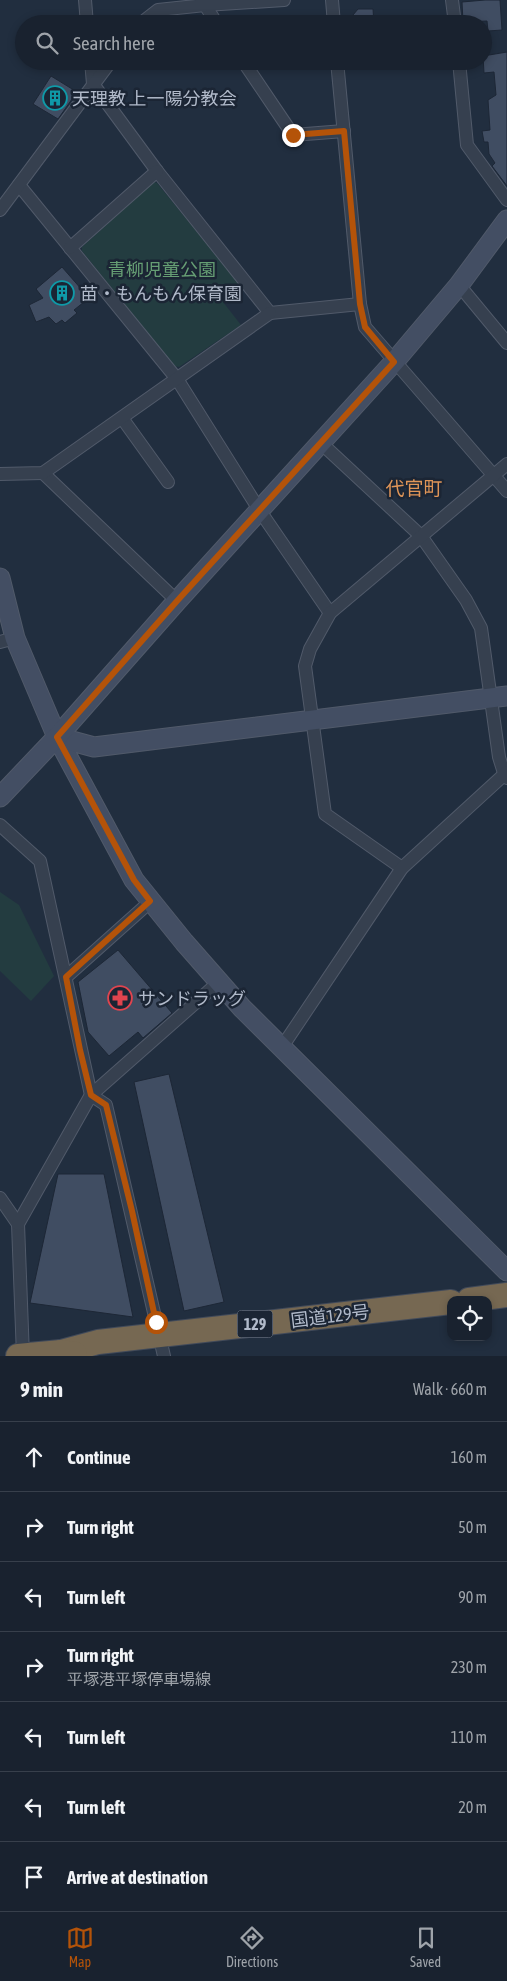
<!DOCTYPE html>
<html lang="en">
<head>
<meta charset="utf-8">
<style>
  body { margin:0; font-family:"Asap Condensed","Noto Sans JP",sans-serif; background:#222a37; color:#f1f3f6 }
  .controls { position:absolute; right:15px; bottom:15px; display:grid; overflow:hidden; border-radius:10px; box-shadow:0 2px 8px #0003 }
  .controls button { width:45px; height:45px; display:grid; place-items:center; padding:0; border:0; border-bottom:1px solid #373f4b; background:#19222f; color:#f1f3f6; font:25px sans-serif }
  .stop { position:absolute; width:15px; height:15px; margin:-11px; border:4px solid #b45309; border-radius:50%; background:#fff }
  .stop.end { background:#b45309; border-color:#fff; box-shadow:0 1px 5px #0008 }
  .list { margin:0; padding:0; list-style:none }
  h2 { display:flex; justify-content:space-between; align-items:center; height:65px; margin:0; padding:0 20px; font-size:21px }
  h2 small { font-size:16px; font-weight:400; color:#9fa4aa }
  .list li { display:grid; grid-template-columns:32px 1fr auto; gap:15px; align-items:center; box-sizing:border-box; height:70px; padding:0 20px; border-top:1px solid #373f4b }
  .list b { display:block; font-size:19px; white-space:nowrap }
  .list p { margin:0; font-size:16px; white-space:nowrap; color:#9fa4aa }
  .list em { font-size:16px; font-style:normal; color:#9fa4aa }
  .icon { flex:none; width:28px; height:28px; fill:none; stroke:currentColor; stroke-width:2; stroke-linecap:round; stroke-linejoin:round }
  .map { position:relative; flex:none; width:507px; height:1356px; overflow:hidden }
  .search { position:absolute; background:#19222f; box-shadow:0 2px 8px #0003; left:15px; right:15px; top:15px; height:55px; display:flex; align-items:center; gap:12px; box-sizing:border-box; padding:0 18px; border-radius:28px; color:#9fa4aa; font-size:19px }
  .sheet { height:555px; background:#19222f }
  nav { display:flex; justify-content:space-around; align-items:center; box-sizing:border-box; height:70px; border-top:1px solid #373f4b; background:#19222f; font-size:14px; color:#9fa4aa }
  nav a { display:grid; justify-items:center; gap:2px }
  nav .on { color:#b45309 }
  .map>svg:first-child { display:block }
  .green { fill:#233c40 }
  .building { fill:#404d62; stroke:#1d2736 }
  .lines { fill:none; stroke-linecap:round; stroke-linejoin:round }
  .street-casing { stroke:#515a6a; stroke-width:14 }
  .secondary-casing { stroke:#515a6a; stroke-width:21 }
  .highway-casing { stroke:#414a5a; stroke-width:26 }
  .street { stroke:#36404f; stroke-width:12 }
  .secondary { stroke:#434e63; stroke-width:19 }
  .highway { stroke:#766852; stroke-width:24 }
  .route { stroke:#b45309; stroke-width:6 }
  .labels { text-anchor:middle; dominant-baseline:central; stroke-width:5; stroke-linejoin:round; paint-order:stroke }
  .shield { fill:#1b2534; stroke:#848d9d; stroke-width:1 }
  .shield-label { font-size:16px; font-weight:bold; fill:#b1baca }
  .poi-label { font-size:18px; fill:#b1baca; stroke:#1b2534; text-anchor:start }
  .park-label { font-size:18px; fill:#669e74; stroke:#1b2534 }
  .street-label { font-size:18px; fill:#b1baca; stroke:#1b2534 }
  .neighbourhood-label { font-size:19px; fill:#df9558; stroke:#1b2534 }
</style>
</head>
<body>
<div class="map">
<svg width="507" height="1356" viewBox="0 0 507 1356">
  <rect width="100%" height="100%" fill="#212e3f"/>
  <!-- green -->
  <g class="green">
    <path d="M154 182 157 183 242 287 223 302 241 325 179 367 174 366 82 251V247Z"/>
    <path d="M0 892 19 905 54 976 31 1001 0 971Z"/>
  </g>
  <!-- building -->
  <g class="building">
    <path d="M485 0H500L502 30 488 31 487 21 463 22 462 2Z"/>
    <path d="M358 9H373L374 24H353V15Z"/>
    <path d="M507 52V186L492 166 495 163 489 154 488 142H484L482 131 490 130 488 100 496 95 494 72 484 73 483 56Z"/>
    <path d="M51 76 77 92 58 119 33 104Z"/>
    <path d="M62 267 89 298 74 310 77 313 65 323 62 320 56 324 49 317 36 322 29 305 43 298 36 289Z"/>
    <path d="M118 950 172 1013 143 1038 138 1032 109 1056 88 1032 78 982Z"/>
    <path d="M169 1074 224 1302 184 1311 134 1082Z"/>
    <path d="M58 1174H104L133 1317 30 1303Z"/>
  </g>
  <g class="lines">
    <!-- street casing -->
    <g class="street-casing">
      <g id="street">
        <path d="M85 0 87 24"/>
        <path d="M204 0 205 5 217 24"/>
        <path d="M332 0 334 24"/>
        <path d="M452 0 455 24"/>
        <path d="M140 24 158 10 205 5 284 0"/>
        <path d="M91 61 93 84 157 171 270 313 360 304"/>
        <path d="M243 61 293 135 344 131"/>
        <path d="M337 61 360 304 365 327 507 491"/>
        <path d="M459 61 467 145 507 200"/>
        <path d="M19 185 177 379 260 511 330 613"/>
        <path d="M0 210 111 61"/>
        <path d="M70 248 157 171"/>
        <path d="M459 285 507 343"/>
        <path d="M122 418 168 482"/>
        <path d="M321 443 421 536 466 600 481 628 499 757 504 773 507 778"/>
        <path d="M43 473 177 601"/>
        <path d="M0 474 43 473 270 313"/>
        <path d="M0 642 15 638"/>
        <path d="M0 825 40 861 91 1095 106 1105 164 1356"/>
        <path d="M402 868 325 814 305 666 310 649 330 613 507 464"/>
        <path d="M66 977 151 901"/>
        <path d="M282 1047 402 868 507 772"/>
        <path d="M0 1198 18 1224 23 1356"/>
        <path d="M18 1224 91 1095 219 982"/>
      </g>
    </g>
    <!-- secondary casing -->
    <g class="secondary-casing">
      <g id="secondary">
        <path d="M0 578 15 638 57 737 134 880 184 942 242 1008 507 1271"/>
        <path d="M57 737 94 747 507 696"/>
        <path d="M0 797 57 737 177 601 394 362 459 285 507 220"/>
      </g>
    </g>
    <!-- highway casing -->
    <g class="highway-casing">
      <g id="highway">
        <path d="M469 1300 507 1295"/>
        <path d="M61 1352 98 1342 451 1302"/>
        <path d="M18 1356 61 1352 75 1354"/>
      </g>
    </g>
    <!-- street -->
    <use href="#street" class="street"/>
    <!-- secondary -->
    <use href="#secondary" class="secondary"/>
    <!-- highway -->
    <use href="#highway" class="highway"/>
  </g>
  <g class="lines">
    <!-- route -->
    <path class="route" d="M156 1322 132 1211 106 1105 91 1095 80 1050 66 977 150 901 134 880 57 737 177 601 394 362 365 327 360 304 344 131 293 135"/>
  </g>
  <!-- icons -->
  <defs>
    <g id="building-ring" transform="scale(1.25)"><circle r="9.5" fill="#1b2534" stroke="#0f9aa8" stroke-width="1.5"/><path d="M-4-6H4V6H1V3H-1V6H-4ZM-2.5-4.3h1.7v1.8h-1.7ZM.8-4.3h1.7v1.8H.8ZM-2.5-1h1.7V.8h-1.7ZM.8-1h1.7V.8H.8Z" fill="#0f9aa8"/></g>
    <g id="pharmacy-ring" transform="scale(1.25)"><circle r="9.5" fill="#1b2534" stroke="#e0444e" stroke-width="1.5"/><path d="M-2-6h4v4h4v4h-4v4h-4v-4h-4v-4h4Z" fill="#e0444e"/></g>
  </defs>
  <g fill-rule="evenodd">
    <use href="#building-ring" x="55" y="98"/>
    <use href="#building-ring" x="62" y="293"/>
    <use href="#pharmacy-ring" x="120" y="998"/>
  </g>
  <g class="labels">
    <!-- shield labels -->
    <rect class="shield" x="237.5" y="1310.5" width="35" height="27" rx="4"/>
    <g class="shield-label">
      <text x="255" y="1324">129</text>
    </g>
    <!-- poi labels -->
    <g class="poi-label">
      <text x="72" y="98">天理教 上一陽分教会</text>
      <text x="80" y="293">苗・もんもん保育園</text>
      <text x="138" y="998">サンドラッグ</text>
    </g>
    <!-- park labels -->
    <g class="park-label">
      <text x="162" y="269">青柳児童公園</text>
    </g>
    <!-- street labels -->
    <g class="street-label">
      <text transform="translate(330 1316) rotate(-7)">国道129号</text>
    </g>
    <!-- neighbourhood labels -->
    <g class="neighbourhood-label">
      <text x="414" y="488">代官町</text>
    </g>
  </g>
</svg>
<div class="controls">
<button><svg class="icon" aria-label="locate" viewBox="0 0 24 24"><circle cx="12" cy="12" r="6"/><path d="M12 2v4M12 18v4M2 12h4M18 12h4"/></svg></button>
</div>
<div class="stop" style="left:156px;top:1322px"></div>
<div class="stop end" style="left:293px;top:135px"></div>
<div class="search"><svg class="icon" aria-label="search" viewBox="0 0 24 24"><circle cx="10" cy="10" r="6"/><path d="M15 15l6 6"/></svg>Search here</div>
</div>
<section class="sheet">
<h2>9 min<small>Walk · 660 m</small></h2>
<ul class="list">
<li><svg class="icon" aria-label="ahead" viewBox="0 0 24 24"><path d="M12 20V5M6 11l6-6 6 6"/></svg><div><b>Continue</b></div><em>160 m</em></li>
<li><svg class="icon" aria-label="right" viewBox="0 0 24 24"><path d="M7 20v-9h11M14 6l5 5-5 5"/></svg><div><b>Turn right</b></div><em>50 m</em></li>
<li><svg class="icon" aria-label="left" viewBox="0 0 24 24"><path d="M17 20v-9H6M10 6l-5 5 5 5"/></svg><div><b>Turn left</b></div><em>90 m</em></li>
<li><svg class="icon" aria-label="right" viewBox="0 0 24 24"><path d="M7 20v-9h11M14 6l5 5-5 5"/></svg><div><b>Turn right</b><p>平塚港平塚停車場線</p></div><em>230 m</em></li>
<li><svg class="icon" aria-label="left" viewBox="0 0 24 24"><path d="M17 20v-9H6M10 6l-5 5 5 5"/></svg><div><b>Turn left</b></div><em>110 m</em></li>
<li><svg class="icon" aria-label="left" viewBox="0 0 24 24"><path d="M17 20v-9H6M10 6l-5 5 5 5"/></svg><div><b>Turn left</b></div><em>20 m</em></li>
<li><svg class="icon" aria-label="arrive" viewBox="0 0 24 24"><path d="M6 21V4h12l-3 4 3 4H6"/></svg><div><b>Arrive at destination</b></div></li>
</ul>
</section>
<nav>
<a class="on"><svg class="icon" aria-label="map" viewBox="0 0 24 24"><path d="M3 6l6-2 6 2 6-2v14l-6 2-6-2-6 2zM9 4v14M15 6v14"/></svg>Map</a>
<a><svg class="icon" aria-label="directions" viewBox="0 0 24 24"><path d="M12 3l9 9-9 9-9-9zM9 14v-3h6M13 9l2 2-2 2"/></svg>Directions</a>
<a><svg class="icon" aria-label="saved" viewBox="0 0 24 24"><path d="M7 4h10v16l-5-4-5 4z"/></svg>Saved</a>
</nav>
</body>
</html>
